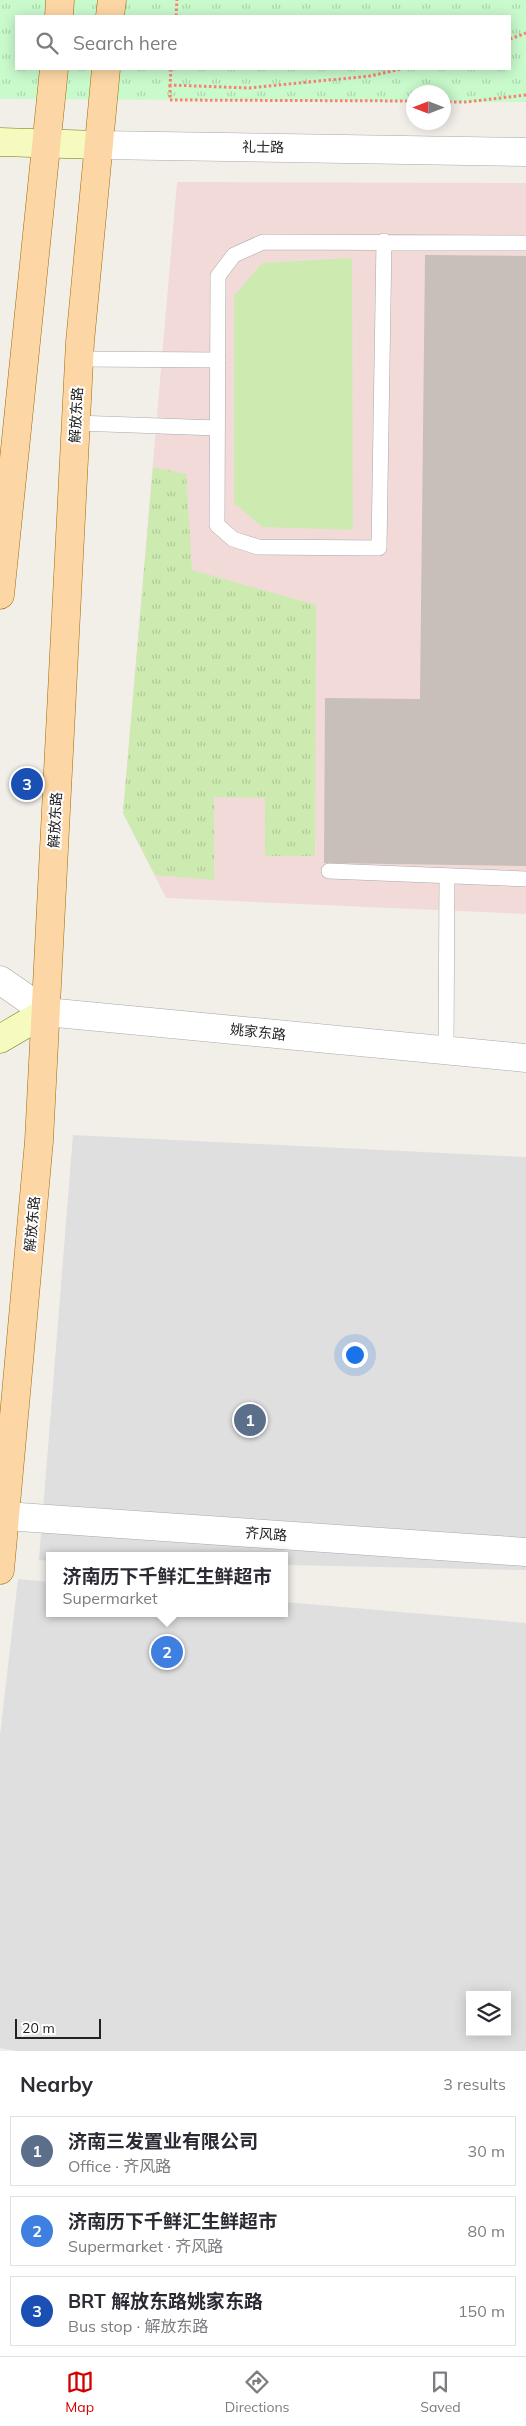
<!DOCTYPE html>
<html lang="en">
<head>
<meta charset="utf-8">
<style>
  body { margin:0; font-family:Mulish,"Noto Sans SC",sans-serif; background:#f2f2f3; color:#2b2b33 }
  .controls { position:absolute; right:15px; bottom:15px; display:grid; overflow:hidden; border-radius:0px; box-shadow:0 2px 12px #0003 }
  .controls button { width:45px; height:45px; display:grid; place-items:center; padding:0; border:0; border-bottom:1px solid #e1e1e2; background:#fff; color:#2b2b33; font:25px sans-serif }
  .compass { position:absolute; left:406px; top:85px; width:45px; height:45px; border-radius:50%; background:#fff; box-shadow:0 2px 12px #0003; rotate:270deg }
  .scale { position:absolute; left:15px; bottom:12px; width:86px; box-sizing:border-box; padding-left:5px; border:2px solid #222; border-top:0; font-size:14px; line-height:18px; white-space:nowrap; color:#222; -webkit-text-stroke:4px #fff; paint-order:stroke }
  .you { position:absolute; left:354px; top:1354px; width:18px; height:18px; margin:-12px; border:4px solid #fff; border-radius:50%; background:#1a73e8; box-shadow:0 0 0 8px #1a73e833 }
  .badge { display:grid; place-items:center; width:32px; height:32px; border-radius:50%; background:#d40000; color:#fff; font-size:16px; font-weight:700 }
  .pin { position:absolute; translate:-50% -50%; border:2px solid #fff; box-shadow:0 1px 5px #0006 }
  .popup { position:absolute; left:46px; top:1552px; width:242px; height:65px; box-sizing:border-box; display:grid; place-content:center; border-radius:0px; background:#fff; filter:drop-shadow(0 1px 4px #0005); font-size:16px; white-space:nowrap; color:#7c7c81 }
  .popup b { font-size:19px; color:#2b2b33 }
  .popup::after { content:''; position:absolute; left:50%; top:100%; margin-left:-10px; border:10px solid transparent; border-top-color:#fff }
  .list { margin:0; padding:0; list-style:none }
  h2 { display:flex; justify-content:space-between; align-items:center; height:65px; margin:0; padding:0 20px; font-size:21px }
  h2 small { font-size:16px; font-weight:400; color:#7c7c81 }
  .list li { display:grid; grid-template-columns:32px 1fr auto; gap:15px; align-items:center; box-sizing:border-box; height:70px; margin:0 10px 10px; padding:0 10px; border:1px solid #e1e1e2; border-radius:0px }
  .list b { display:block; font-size:19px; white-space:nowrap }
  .list p { margin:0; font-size:16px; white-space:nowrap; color:#7c7c81 }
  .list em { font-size:16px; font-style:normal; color:#7c7c81 }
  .icon { flex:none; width:28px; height:28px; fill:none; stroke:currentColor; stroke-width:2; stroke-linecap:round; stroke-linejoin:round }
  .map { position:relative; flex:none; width:526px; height:2051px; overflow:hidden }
  .search { position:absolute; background:#fff; box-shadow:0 2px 12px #0003; left:15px; right:15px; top:15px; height:55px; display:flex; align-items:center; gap:12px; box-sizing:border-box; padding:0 18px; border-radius:0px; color:#7c7c81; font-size:19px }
  .sheet { height:305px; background:#fff }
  nav { display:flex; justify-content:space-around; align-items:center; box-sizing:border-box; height:70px; border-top:1px solid #e1e1e2; background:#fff; font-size:14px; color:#7c7c81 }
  nav a { display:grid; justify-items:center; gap:2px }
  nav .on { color:#d40000 }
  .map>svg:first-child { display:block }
  .residential { fill:#e0dfdf; fill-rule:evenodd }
  .commercial { fill:#f2dad9 }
  .grass { fill:url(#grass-tufts) }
  .park { fill:url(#park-tufts); fill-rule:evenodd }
  .garden { fill:#cdebb0 }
  .building { fill:#c7bfb8 }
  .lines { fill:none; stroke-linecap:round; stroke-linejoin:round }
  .service-casing { stroke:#a9a9a9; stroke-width:16 }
  .minor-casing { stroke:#a9a9a9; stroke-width:29 }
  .tertiary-casing { stroke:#a9a9a9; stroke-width:29 }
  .secondary-casing { stroke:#707d05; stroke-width:29 }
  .primary-casing { stroke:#a06b00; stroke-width:29 }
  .path { stroke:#fa8072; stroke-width:3; stroke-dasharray:2.5 2.5; stroke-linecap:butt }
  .service { stroke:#fff; stroke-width:15 }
  .minor { stroke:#fff; stroke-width:28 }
  .tertiary { stroke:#fff; stroke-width:28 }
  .secondary { stroke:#f7fabf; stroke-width:28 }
  .primary { stroke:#fcd6a4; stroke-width:28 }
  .labels { text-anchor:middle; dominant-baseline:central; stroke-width:4; stroke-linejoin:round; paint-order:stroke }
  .street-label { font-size:14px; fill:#222; stroke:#fff }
</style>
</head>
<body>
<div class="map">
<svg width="526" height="2051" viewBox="0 0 526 2051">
  <defs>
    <pattern id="grass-tufts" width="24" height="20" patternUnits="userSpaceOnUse" patternTransform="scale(1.25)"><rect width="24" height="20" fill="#cdebb0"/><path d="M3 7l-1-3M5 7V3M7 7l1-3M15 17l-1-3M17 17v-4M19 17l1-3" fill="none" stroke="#b0c997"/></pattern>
    <pattern id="park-tufts" width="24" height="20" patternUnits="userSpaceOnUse" patternTransform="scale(1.25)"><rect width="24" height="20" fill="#c8facc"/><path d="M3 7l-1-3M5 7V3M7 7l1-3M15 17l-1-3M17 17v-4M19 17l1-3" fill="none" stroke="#acd6af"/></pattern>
  </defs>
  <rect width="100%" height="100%" fill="#f2efe9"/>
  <!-- residential -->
  <g class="residential">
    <path d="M73 1135 526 1157V1570L285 1565 284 1556H49V1561L39 1560Z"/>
    <path d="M18 1579 49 1582V1613H284L285 1602 526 1623V2051H16L0 2048V1735ZM470 1995H507V2032H470Z"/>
  </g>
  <!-- commercial -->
  <path class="commercial" d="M177 182 526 183V914L166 898 123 813Z"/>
  <!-- grass -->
  <path class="grass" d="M153 467 186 474 192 570 316 605 315 856H265V798L214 797V880L155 875 123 813Z"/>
  <!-- park -->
  <path class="park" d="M0 0H526V102H444V92H414L413 101 0 99ZM16 16H510V69H16Z"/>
  <!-- garden -->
  <path class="garden" d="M352 258 353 530 262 527 234 503V296L262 263Z"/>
  <!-- building -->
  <path class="building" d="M425 255 526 256V866L324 863 325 698 420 699Z"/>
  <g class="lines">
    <!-- service casing -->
    <g class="service-casing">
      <g id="service">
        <path d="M384 241 379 548 258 547 233 539 217 525 218 276 234 255 263 242 526 243"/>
        <path d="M79 359 218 360"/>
        <path d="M76 423 217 428"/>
        <path d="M329 871 526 879"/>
        <path d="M446 1050 447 876"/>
      </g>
    </g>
    <!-- minor casing -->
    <g class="minor-casing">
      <path id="minor" d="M5 1516 526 1552"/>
    </g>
    <!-- tertiary casing -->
    <g class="tertiary-casing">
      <g id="tertiary">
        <path d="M99 145 526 152"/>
        <path d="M0 980 46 1012 526 1058"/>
      </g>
    </g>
    <!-- secondary casing -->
    <g class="secondary-casing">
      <g id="secondary">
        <path d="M0 142 99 145"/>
        <path d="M0 1039 46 1012"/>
      </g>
    </g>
    <!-- primary casing -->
    <g class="primary-casing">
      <g id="primary">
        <path d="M59 16 60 0"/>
        <path d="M110 16 112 0"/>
        <path d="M0 595 54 69"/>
        <path d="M0 1570 39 1141 80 342 106 69"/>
      </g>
    </g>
    <!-- path -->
    <g class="path">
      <path d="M176 16 177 0"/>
      <path d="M510 39 526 33"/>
      <path d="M171 69 170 85 249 88 370 76 401 69"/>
      <path d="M170 85V100L414 101"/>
      <path d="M444 102H466L526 95"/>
    </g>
    <!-- service -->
    <use href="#service" class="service"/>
    <!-- minor -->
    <use href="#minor" class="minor"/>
    <!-- tertiary -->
    <use href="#tertiary" class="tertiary"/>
    <!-- secondary -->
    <use href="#secondary" class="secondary"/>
    <!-- primary -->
    <use href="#primary" class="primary"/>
  </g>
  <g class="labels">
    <!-- street labels -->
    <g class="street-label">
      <text transform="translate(263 147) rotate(1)">礼士路</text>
      <text transform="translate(76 415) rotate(-87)">解放东路</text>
      <text transform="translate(55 820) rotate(-87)">解放东路</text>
      <text transform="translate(258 1032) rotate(6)">姚家东路</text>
      <text transform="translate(32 1224) rotate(-85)">解放东路</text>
      <text transform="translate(266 1534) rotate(4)">齐风路</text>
    </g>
  </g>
</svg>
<div class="controls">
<button><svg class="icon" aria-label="layers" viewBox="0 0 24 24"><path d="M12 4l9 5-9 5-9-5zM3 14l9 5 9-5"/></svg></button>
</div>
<svg class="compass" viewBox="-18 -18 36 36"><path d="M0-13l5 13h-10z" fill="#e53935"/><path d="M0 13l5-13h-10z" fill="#7c7c81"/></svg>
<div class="scale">20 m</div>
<div class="you"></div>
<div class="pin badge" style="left:250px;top:1420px;background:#5c6f8a">1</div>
<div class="pin badge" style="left:167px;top:1652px;background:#3f7fe0">2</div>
<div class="popup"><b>济南历下千鲜汇生鲜超市</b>Supermarket</div>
<div class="pin badge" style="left:27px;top:784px;background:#1a4fb4">3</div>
<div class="search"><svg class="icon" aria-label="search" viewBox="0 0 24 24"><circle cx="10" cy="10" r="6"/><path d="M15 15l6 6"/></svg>Search here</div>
</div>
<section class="sheet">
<h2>Nearby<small>3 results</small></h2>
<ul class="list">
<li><span class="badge" style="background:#5c6f8a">1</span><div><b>济南三发置业有限公司</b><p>Office · 齐风路</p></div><em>30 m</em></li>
<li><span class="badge" style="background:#3f7fe0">2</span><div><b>济南历下千鲜汇生鲜超市</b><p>Supermarket · 齐风路</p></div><em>80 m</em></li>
<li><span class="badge" style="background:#1a4fb4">3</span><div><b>BRT 解放东路姚家东路</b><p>Bus stop · 解放东路</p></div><em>150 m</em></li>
</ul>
</section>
<nav>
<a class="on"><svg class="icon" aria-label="map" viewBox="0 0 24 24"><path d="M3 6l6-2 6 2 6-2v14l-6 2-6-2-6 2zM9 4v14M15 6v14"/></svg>Map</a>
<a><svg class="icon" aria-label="directions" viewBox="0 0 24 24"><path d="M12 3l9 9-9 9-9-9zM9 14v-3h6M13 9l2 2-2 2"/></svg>Directions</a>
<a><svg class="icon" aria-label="saved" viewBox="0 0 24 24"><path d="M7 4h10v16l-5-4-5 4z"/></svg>Saved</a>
</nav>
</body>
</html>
